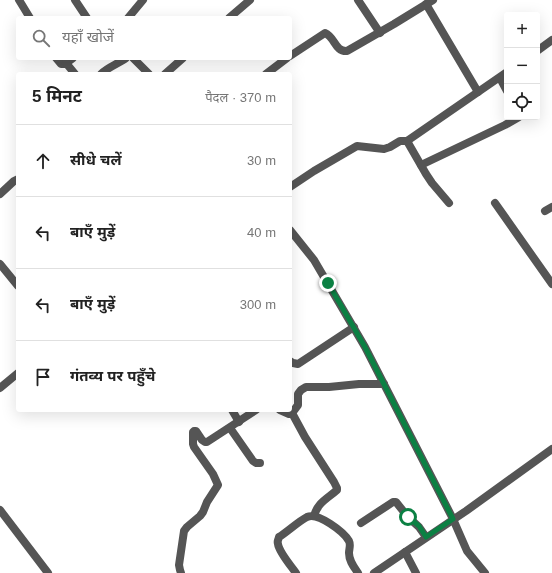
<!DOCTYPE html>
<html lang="hi">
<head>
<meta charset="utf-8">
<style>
  body { margin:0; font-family:Arial,"Noto Sans Devanagari",sans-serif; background:#f6f6f6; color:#222 }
  .controls { position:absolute; right:12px; top:12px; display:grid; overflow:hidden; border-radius:4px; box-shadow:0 4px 16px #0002 }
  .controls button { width:36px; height:36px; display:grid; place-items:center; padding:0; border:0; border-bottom:1px solid #e0e0e0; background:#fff; color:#222; font:20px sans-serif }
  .stop { position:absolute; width:12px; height:12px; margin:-9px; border:3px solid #0b8043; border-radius:50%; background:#fff }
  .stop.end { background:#0b8043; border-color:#fff; box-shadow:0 1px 4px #0008 }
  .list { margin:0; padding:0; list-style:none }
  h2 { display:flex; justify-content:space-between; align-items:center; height:52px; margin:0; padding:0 16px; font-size:17px }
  h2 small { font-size:13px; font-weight:400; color:#767676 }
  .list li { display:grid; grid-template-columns:26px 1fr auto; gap:12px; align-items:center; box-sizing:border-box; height:72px; padding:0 16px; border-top:1px solid #e0e0e0 }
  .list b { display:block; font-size:15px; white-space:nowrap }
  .list em { font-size:13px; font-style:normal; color:#767676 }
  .icon { flex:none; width:22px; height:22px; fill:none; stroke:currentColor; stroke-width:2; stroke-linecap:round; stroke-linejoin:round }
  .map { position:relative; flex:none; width:552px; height:573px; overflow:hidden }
  .search { position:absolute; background:#fff; box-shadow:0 4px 16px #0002; left:16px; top:16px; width:276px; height:44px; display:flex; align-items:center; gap:10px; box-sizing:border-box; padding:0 14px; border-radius:4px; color:#767676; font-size:15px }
  .panel { position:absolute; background:#fff; box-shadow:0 4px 16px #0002; left:16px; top:72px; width:276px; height:340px; border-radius:4px }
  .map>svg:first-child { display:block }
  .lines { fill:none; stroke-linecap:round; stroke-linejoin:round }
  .minor { stroke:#555; stroke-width:8 }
  .route { stroke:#0b8043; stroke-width:5 }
</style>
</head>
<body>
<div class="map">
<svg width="552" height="573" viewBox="0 0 552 573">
  <rect width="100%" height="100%" fill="#fff"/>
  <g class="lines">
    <!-- minor -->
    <g class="minor">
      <path d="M19 0 30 18"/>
      <path d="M75 0 87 18"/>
      <path d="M358 0 380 33"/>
      <path d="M426 4 478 92"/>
      <path d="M128 18 143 0"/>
      <path d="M229 18 250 0"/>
      <path d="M537 51 552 40"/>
      <path d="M290 56 325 33C335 37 335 52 347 51L394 24 433 0"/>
      <path d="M56 58 61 64H65L73 58"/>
      <path d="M133 58 149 74"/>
      <path d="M66 63 75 74"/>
      <path d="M101 74C108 67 118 64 126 58"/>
      <path d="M165 74 183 58"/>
      <path d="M266 74 287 58"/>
      <path d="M500 78 507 91"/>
      <path d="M407 141 426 174 432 183 449 203"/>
      <path d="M421 165 505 125 519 117"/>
      <path d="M290 187 314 171 357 146 384 149 390 147 400 141H407L507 72"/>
      <path d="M0 194 14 181 18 179"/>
      <path d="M495 203 552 284"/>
      <path d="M545 211 552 207"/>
      <path d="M290 230 314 260 365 347 453 519 467 551 485 573"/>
      <path d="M0 264 18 286"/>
      <path d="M290 361 293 363 298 364 354 327"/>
      <path d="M0 388 18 373"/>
      <path d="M232 410 239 422"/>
      <path d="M280 410 289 414 292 413 298 405V394L301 390 306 387H329L359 384H384"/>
      <path d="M292 413 305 437 334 482 337 488V490C327 499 318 502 314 516"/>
      <path d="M230 428 253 461 256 463H260"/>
      <path d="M0 510 48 573"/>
      <path d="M361 523 393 502H396L408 517 419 527 426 537"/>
      <path d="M405 552 416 573"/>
      <path d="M181 573 180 570 179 565 184 531 187 527 200 516 203 512 207 502 218 485 213 474 194 447 193 444V432L194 431H196L202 440 205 442H207L256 410"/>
      <path d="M296 573C291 566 279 552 278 544 277 541 278 541 279 537 287 532 299 521 307 517 318 512 344 532 349 541 351 545 349 549 349 553 349 561 354 567 358 573"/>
      <path d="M374 573 466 511 552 449"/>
    </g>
  </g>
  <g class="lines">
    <!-- route -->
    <path class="route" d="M328 283 365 347 453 519 426 537 419 526 408 517"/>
  </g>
</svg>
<div class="controls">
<button>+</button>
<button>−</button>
<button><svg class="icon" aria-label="locate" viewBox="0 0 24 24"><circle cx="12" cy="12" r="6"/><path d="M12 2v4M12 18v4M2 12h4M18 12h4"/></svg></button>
</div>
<div class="stop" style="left:408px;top:517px"></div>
<div class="stop end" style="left:328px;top:283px"></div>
<div class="search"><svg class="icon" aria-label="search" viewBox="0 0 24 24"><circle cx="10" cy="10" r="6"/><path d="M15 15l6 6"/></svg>यहाँ खोजें</div>
<section class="panel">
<h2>5 मिनट<small>पैदल · 370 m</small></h2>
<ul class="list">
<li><svg class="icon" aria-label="ahead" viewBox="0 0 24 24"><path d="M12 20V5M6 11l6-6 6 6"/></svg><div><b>सीधे चलें</b></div><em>30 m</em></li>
<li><svg class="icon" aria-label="left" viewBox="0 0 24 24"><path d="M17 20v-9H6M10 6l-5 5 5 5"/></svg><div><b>बाएँ मुड़ें</b></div><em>40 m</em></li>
<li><svg class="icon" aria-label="left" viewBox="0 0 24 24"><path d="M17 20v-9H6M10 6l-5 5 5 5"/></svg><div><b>बाएँ मुड़ें</b></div><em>300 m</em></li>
<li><svg class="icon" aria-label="arrive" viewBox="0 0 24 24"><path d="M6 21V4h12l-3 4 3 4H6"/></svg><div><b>गंतव्य पर पहुँचे</b></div></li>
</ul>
</section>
</div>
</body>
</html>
